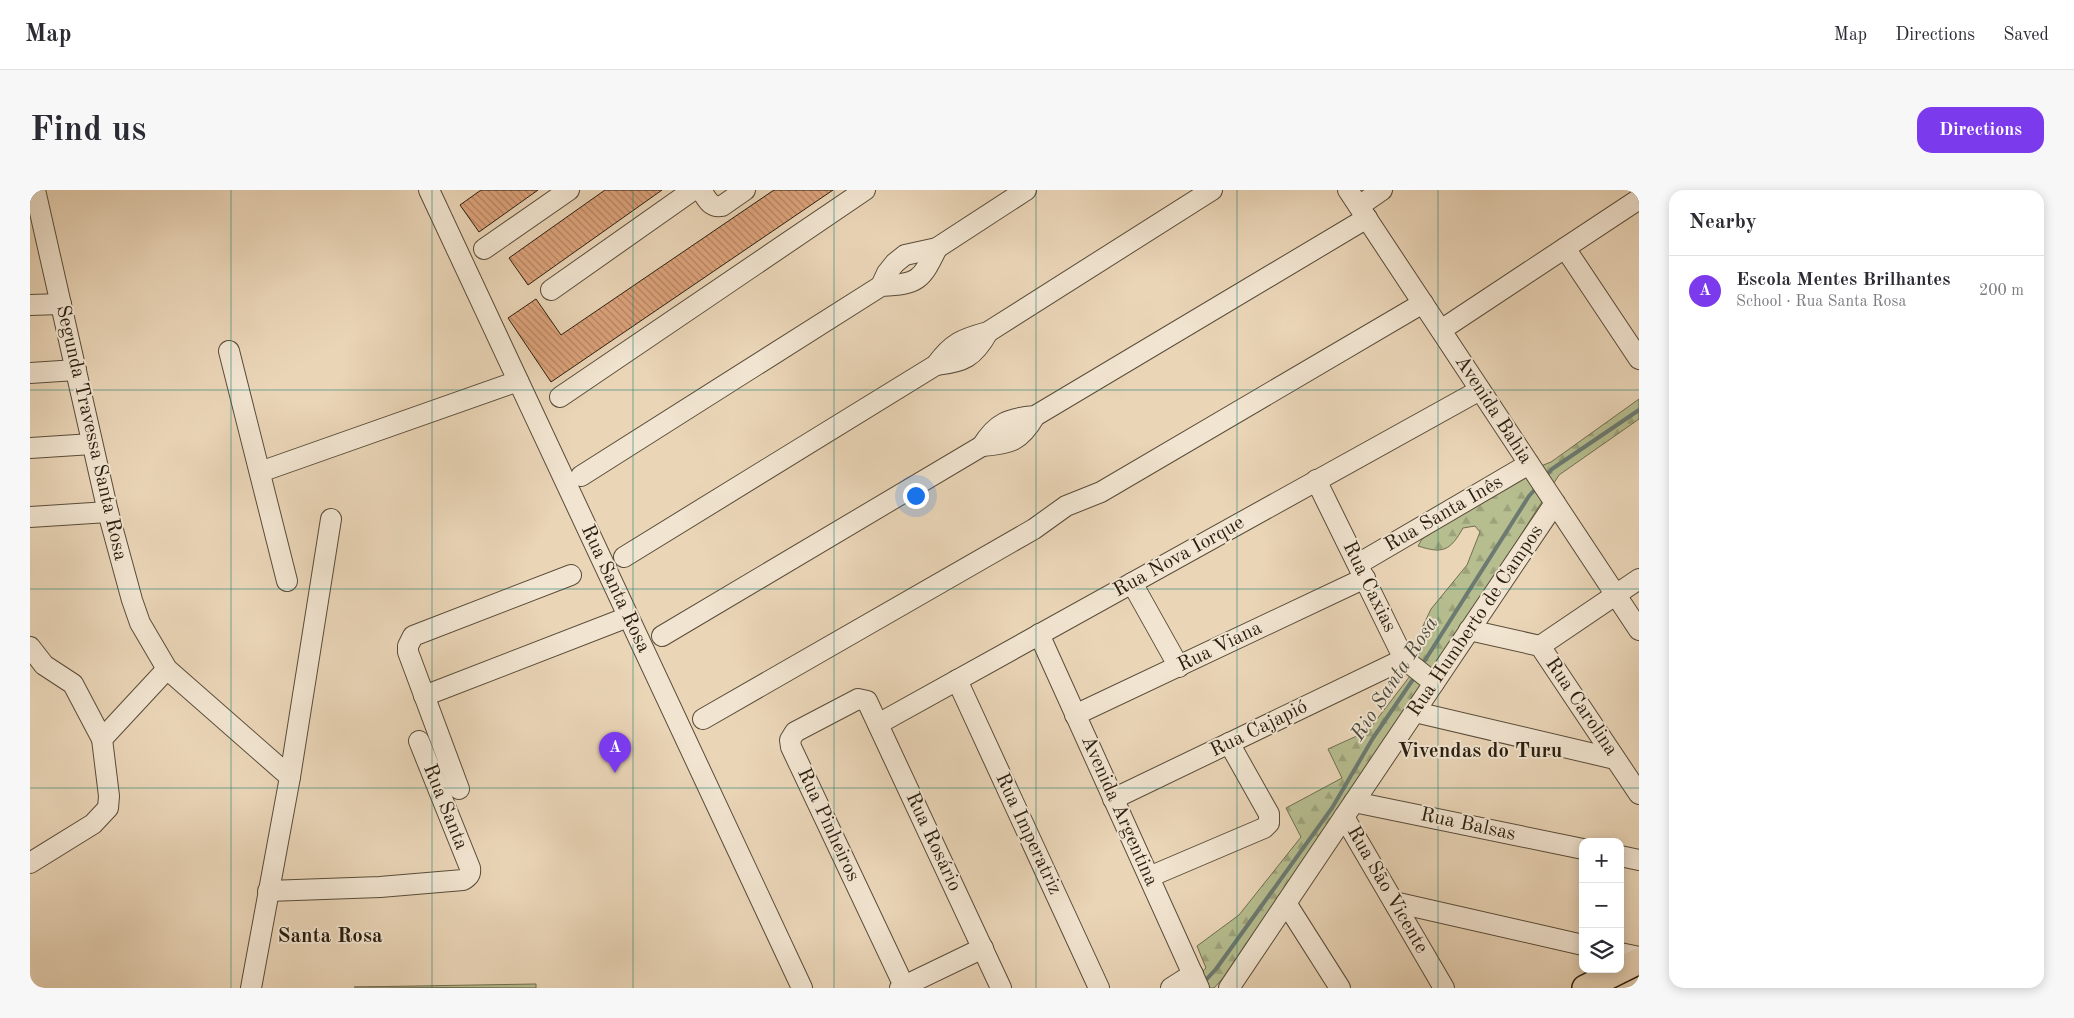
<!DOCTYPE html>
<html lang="en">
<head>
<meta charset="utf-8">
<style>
  body { margin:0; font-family:"Old Standard TT",serif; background:#f7f7f7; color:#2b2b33 }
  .controls { position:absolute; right:15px; bottom:15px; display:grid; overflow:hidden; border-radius:10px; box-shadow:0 2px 12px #0003 }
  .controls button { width:45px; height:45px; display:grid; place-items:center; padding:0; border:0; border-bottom:1px solid #e1e1e2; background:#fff; color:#2b2b33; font:25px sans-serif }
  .you { position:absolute; left:885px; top:305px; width:18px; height:18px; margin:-12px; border:4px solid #fff; border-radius:50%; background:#1a73e8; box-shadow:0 0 0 8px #1a73e833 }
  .badge { display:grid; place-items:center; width:32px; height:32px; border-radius:50%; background:#7c3aed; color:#fff; font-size:16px; font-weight:700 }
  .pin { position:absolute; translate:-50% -41px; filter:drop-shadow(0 1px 2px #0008) }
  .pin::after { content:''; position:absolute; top:26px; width:18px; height:15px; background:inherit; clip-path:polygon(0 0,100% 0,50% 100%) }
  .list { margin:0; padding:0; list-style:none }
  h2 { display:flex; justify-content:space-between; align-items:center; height:65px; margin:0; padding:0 20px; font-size:21px }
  h2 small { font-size:16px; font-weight:400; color:#7c7c81 }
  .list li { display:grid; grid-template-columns:32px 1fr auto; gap:15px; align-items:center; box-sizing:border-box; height:70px; padding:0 20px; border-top:1px solid #e1e1e2 }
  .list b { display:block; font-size:19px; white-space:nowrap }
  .list p { margin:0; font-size:16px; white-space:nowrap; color:#7c7c81 }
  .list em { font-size:16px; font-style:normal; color:#7c7c81 }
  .icon { flex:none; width:28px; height:28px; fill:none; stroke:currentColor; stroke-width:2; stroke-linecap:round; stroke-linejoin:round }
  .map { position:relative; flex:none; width:1609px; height:798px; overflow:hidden; border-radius:15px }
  header { display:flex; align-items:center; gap:30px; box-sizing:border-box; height:70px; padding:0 25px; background:#fff; border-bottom:1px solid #e1e1e2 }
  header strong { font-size:24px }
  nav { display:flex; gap:28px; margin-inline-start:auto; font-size:18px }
  .intro { display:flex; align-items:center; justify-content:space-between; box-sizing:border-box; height:120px; padding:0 30px }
  h1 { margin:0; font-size:35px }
  .button { padding:12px 22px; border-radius:15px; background:#7c3aed; color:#fff; font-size:18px; font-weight:700 }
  main { display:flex; gap:30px; padding:0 30px }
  aside { flex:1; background:#fff; border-radius:15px; box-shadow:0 2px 12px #0003 }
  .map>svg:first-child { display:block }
  .green { fill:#b6bd8f; stroke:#706e4f }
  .forest { fill:url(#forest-firs); stroke:#706e4f }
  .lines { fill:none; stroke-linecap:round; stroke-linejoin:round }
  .stream { stroke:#6c7a71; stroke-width:4 }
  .building { fill:url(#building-back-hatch); stroke:#291e0f }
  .minor-casing { stroke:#594c39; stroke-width:22 }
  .major-casing { stroke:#291e0f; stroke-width:28 }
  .minor { stroke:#f1e4d0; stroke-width:20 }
  .major { stroke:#ead5b7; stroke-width:25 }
  .grid { fill:none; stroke:#0f766e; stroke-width:1; stroke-opacity:0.55 }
  .labels { text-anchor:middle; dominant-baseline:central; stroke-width:4; stroke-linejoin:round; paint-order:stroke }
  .street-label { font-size:20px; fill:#291e0f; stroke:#f1e4d0 }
  .water-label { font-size:21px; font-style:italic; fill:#4a4c40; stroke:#f1e4d0 }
  .neighbourhood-label { font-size:21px; font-weight:bold; fill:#291e0f; stroke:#f1e4d0 }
</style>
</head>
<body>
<header>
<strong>Map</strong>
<nav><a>Map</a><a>Directions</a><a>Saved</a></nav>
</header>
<div class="intro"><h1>Find us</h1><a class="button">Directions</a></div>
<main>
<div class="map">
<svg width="1609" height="798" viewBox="0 0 1609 798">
  <defs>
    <pattern id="forest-firs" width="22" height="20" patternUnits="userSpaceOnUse" patternTransform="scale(1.25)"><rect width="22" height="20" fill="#b6bd8f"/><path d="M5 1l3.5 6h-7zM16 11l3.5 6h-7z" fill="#9ca27a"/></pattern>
    <pattern id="building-back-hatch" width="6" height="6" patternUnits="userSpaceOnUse" patternTransform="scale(1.25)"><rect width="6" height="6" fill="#dca27a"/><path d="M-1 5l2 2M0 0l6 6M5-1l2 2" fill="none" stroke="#b28362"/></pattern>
  </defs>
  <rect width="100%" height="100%" fill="#ead5b7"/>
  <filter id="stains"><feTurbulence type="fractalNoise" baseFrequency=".004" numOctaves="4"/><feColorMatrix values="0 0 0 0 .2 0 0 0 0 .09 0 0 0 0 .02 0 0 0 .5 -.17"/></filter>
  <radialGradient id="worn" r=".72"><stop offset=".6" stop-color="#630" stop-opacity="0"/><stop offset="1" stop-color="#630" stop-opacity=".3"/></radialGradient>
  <!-- green -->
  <path class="green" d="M506 794V798L324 797Z"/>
  <!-- forest -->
  <path class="forest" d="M1609 209V229L1529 285 1406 478 1208 772 1184 798H1155L1176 778 1167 756 1209 725 1271 647 1256 618 1312 588 1298 559 1338 541 1380 486 1390 462 1393 436 1401 419 1437 375 1450 342 1445 336 1433 338C1420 361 1413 364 1388 356L1392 349 1493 283 1521 272Z"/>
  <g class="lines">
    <!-- stream -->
    <g class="stream">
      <path d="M1515 287 1522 279 1609 220"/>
      <path d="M1392 475 1499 306 1508 296"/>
      <path d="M1174 792 1186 779 1302 618 1343 548 1386 485"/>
    </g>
  </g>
  <!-- building -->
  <g class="building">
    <path d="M451 0H508L449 42 430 15Z"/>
    <path d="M575 0H632L498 95 479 68Z"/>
    <path d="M744 0H803L521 192 478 128 506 109 531 145Z"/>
  </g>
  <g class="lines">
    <!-- minor casing -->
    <g class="minor-casing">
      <g id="minor">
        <path d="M5 0 78 322 102 410 110 433 137 479 260 587"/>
        <path d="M399 0 772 798"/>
        <path d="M671 0C677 9 680 18 692 16L715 0"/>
        <path d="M1318 0 1609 440"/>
        <path d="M1329 16 1352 0"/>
        <path d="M1535 58 1609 169"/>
        <path d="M454 59 539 0"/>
        <path d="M851 96 857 83 865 73 875 65 907 58 996 0"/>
        <path d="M521 100 663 0"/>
        <path d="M0 115 31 114"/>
        <path d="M1411 140 1609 9"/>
        <path d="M199 161 257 391"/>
        <path d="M906 175C934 172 944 167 958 142"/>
        <path d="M0 183 46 180"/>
        <path d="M530 207 835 0"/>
        <path d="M1005 226C990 251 981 254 952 256 966 233 979 228 1005 226L1337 28"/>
        <path d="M0 258 62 254"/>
        <path d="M230 282 488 191"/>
        <path d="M551 286 851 96C888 94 891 91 907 58"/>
        <path d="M1286 290 1374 469 1404 493"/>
        <path d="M0 327 78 322"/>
        <path d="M594 367 906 175C922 153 932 149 958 142L1182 0"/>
        <path d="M1328 374 1499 274"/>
        <path d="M1102 393 1149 477"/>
        <path d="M1439 440 1510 456"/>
        <path d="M1009 444 1169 798"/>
        <path d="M632 446 952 256"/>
        <path d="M1510 456 1609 604"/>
        <path d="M1510 456 1609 389"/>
        <path d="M0 457 14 475 43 494 72 549 79 606 78 618 63 634 0 673"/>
        <path d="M927 490 1069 798"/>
        <path d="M394 506 598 427"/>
        <path d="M1385 522 1585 569"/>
        <path d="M1045 525 1335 388"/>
        <path d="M673 529 1004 339 1036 316 1071 302 1393 113"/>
        <path d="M848 534 1450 200"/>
        <path d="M72 549 137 479"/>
        <path d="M429 599 378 462V456L383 446 541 385"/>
        <path d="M1083 609 1374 469"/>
        <path d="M1324 612 1553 659"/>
        <path d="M1314 627 1414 798"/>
        <path d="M1590 666 1609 670"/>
        <path d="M1119 687 1234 638 1239 633V624L1199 553"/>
        <path d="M238 701 350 697 433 690C438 687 441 685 440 678L389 551"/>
        <path d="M1364 712 1553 755"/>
        <path d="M1256 713 1310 798"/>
        <path d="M1590 763 1609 767"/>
        <path d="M874 796 761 557 760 550 765 542 828 509 837 511 971 798"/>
        <path d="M221 798 260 587 301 329"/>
        <path d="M870 798 953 758"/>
        <path d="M1141 798 1163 784"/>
        <path d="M1199 798 1525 313"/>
      </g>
    </g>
    <!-- major casing -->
    <g class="major-casing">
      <path id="major" d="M1555 798 1609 771"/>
    </g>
    <!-- minor -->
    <use href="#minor" class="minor"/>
    <!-- major -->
    <use href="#major" class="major"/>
  </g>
  <!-- grid -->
  <path class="grid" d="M201 0V798M402 0V798M603 0V798M804 0V798M1006 0V798M1207 0V798M1408 0V798M0 200H1609M0 399H1609M0 598H1609"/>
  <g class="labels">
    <!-- street labels -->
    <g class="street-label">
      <text transform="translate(1463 220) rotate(57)">Avenida Bahia</text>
      <text transform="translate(61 243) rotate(77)">Segunda Travessa Santa Rosa</text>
      <text transform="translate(1414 324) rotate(-30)">Rua Santa Inês</text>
      <text transform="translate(1149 367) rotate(-29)">Rua Nova Iorque</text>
      <text transform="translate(1339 397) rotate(64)">Rua Caxias</text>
      <text transform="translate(585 399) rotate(65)">Rua Santa Rosa</text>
      <text transform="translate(1446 431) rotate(-56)">Rua Humberto de Campos</text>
      <text transform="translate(1190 457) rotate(-26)">Rua Viana</text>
      <text transform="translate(1551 517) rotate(56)">Rua Carolina</text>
      <text transform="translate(1229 539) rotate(-26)">Rua Cajapió</text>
      <text transform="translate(415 617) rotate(68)">Rua Santa</text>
      <text transform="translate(1089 621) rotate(66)">Avenida Argentina</text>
      <text transform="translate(798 635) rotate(65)">Rua Pinheiros</text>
      <text transform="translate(1438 635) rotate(12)">Rua Balsas</text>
      <text transform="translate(998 644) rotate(65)">Rua Imperatriz</text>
      <text transform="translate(903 652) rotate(65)">Rua Rosário</text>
      <text transform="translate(1357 700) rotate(60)">Rua São Vicente</text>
    </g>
    <!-- water labels -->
    <g class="water-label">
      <text transform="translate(1365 489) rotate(-57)">Rio Santa Rosa</text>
    </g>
    <!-- neighbourhood labels -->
    <g class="neighbourhood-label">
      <text x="1450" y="561">Vivendas do Turu</text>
      <text x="300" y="746">Santa Rosa</text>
    </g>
  </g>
  <rect width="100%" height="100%" filter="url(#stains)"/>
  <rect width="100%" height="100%" fill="url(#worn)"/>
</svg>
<div class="controls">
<button>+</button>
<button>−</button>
<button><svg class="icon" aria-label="layers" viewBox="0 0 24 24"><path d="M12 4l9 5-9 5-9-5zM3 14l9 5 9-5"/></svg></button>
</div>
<div class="you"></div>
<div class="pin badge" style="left:585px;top:583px">A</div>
</div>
<aside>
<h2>Nearby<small></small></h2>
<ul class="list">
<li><span class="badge">A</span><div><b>Escola Mentes Brilhantes</b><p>School · Rua Santa Rosa</p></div><em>200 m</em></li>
</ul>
</aside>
</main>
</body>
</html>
